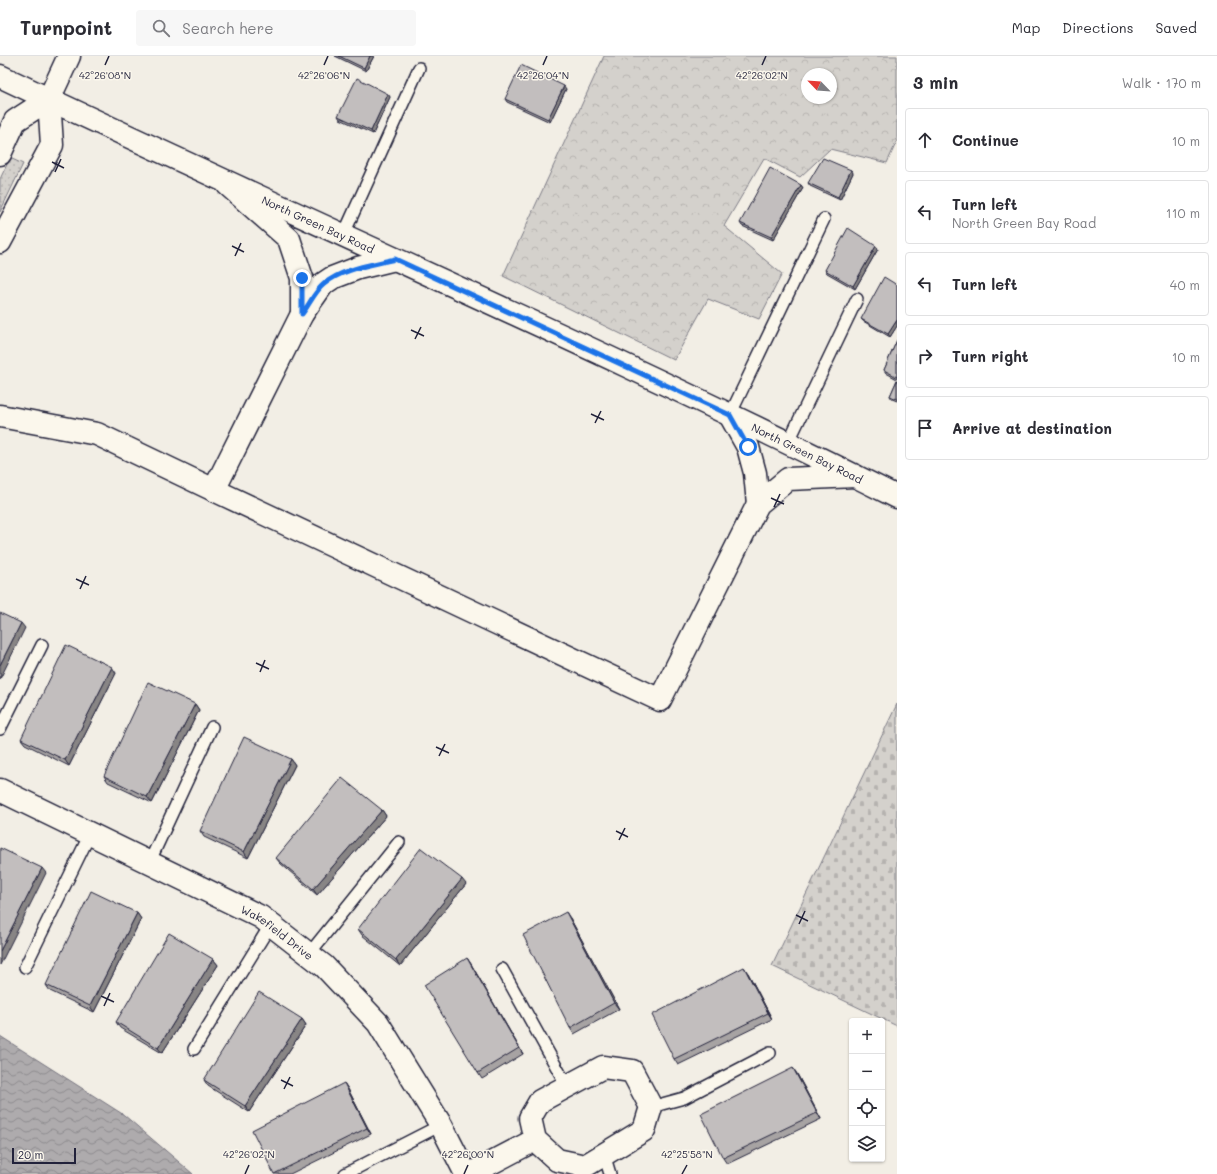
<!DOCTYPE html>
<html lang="en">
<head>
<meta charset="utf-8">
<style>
  body { margin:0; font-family:Mali,sans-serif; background:#f7f7f7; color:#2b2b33 }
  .controls { position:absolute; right:12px; bottom:12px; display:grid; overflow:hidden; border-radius:4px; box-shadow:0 1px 3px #0004 }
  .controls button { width:36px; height:36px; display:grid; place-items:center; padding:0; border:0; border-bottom:1px solid #e1e1e2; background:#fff; color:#2b2b33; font:20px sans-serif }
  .compass { position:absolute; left:801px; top:12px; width:36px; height:36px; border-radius:50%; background:#fff; box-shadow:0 1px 3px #0004; rotate:295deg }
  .scale { position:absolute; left:12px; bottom:10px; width:64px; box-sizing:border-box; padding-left:4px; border:2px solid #22223b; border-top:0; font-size:11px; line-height:14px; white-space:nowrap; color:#22223b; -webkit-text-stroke:3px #fbf7ec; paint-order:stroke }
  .stop { position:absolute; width:12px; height:12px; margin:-9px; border:3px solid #1a73e8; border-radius:50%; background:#fff }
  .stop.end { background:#1a73e8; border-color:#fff; box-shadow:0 1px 4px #0008 }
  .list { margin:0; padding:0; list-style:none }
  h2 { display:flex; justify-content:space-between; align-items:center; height:52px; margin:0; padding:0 16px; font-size:17px }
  h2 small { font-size:13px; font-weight:400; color:#7c7c81 }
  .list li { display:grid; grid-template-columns:26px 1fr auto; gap:12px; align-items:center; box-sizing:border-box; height:64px; margin:0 8px 8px; padding:0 8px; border:1px solid #e1e1e2; border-radius:4px }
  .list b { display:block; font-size:15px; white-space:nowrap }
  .list p { margin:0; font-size:13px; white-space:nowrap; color:#7c7c81 }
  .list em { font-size:13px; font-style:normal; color:#7c7c81 }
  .icon { flex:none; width:22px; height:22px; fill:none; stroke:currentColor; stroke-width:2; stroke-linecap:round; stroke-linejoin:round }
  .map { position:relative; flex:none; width:897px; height:1118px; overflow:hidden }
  header { display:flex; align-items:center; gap:24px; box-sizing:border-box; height:56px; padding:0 20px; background:#fff; border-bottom:1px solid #e1e1e2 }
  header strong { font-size:19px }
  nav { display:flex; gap:22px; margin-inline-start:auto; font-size:14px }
  .search { width:280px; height:36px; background:#f7f7f7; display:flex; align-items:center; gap:10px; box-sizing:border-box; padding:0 14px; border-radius:4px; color:#7c7c81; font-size:15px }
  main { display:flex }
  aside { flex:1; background:#fff }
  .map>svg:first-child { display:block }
  .grass { fill:url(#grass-dots); stroke:#7b7a84 }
  .forest { fill:url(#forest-crowns); stroke:#7b7a84; fill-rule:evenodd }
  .cemetery { fill:url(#cemetery-stones); stroke:#7b7a84 }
  .water { fill:url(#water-waves); stroke:#76747f }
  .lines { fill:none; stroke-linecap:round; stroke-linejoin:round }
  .service-casing { stroke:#22223b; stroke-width:14 }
  .minor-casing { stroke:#22223b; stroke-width:25 }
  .tertiary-casing { stroke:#22223b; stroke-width:25 }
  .primary-casing { stroke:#22223b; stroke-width:25 }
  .service { stroke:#fbf7ec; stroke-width:11 }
  .minor { stroke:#fbf7ec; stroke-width:22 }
  .tertiary { stroke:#fbf7ec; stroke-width:22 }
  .primary { stroke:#fbf7ec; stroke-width:22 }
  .wall { fill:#a7a3a3; stroke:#22223b }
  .shaded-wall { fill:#888585; stroke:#22223b }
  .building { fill:#c2bebe; stroke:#22223b }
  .route { stroke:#1a73e8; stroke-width:5 }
  .ticks { fill:none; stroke:#22223b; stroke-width:1.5 }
  .labels { text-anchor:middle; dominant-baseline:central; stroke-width:3; stroke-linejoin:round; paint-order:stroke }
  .street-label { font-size:11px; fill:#22223b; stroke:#fbf7ec }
  .ticks-label { font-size:10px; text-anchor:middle; fill:#22223b; stroke:#fbf7ec; stroke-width:3; stroke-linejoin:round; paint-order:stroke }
</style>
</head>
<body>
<header>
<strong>Turnpoint</strong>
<div class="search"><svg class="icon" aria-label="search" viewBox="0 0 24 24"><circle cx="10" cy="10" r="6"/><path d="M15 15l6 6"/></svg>Search here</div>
<nav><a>Map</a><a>Directions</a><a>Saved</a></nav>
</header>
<main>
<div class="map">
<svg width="897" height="1118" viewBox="0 0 897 1118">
  <defs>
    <pattern id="grass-dots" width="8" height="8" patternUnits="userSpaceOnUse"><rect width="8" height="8" fill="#d4d1cc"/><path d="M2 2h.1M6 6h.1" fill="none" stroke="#b6b3b0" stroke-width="1.8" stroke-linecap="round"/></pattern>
    <pattern id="forest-crowns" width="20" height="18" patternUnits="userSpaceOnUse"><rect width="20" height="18" fill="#d4d1cc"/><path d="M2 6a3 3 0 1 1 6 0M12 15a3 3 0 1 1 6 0" fill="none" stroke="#b6b3b0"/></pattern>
    <pattern id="cemetery-stones" width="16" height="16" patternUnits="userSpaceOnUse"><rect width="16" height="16" fill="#d4d1cc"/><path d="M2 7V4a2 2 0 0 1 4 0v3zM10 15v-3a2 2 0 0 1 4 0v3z" fill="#b6b3b0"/></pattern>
    <pattern id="water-waves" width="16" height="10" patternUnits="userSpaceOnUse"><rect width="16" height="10" fill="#aeabad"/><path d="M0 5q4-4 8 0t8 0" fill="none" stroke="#8d8b8e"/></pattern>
  </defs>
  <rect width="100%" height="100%" fill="#f2eee5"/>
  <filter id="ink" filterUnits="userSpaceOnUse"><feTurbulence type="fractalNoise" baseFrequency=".025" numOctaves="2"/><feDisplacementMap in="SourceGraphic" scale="8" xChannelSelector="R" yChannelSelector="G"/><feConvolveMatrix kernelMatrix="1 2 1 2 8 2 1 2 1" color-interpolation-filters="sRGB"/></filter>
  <g filter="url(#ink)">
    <!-- grass -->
    <path class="grass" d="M10 102 23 108 0 156V123Z"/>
    <!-- forest -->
    <path class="forest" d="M604 0H897V85L887 107 830 93 800 121 764 102 724 170 782 218 759 263 708 243 674 304 503 220ZM807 18H831V42H807Z"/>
    <!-- cemetery -->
    <path class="cemetery" d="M897 648V970L772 910Z"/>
    <!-- water -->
    <path class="water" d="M0 980 124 1059 193 1118H0Z"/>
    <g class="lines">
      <!-- service casing -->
      <g class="service-casing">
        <g id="service">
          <path d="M343 180 419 12"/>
          <path d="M730 359 824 163"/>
          <path d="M788 387 857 243"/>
          <path d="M0 673 42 589"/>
          <path d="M149 807 212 671"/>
          <path d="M309 898 399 786"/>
          <path d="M25 911 90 778"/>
          <path d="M502 913 567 1030"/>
          <path d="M194 993 271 868"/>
          <path d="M651 1051 684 1042 770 997"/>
          <path d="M604 1098 610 1118"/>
          <path d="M345 1118 441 1069"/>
        </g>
      </g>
      <!-- minor casing -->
      <g class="minor-casing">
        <g id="minor">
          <path d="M0 98 15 65 49 43 52 89 0 186"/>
          <path d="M228 129 289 183 302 222V258"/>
          <path d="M395 203 358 212 332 222 323 228 302 258 214 434 660 644 758 448 788 423 855 420"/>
          <path d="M730 359 748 391 755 417 758 448"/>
          <path d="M0 360 97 378 214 434"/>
          <path id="s1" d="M0 734 261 861 324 910 378 967 441 1069 466 1118"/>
          <path d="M603 1011 632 1015 651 1051 644 1074 585 1110 557 1104 535 1084 530 1062 540 1045Z"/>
          <path d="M470 1118 535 1084"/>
        </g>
      </g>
      <!-- tertiary casing -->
      <g class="tertiary-casing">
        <path id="tertiary" d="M49 43 69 0"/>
      </g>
      <!-- primary casing -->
      <g class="primary-casing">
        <g id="primary">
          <path id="s2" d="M0 20C298 162 602 292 897 441"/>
        </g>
      </g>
      <!-- service -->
      <use href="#service" class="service"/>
      <!-- minor -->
      <use href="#minor" class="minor"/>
      <!-- tertiary -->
      <use href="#tertiary" class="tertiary"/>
      <!-- primary -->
      <use href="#primary" class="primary"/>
    </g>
    <!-- wall -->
    <g class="wall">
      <path d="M335 0H374L366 15Z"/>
      <path d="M566 33 550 66 507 46 505 43Z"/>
      <path d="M388 38 390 41 373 78 340 63 338 60Z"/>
      <path d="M851 114 853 117 840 144 810 130 808 127Z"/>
      <path d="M801 129 803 132 773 184 742 170 740 167Z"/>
      <path d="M878 193 855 233 827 217 825 214Z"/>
      <path d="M897 229V270L890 281 863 265 861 263Z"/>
      <path d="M897 284V323L886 317 884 314Z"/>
      <path d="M897 324V345L892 343 890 340Z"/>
      <path d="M116 617 69 710 25 688 21 683Z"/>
      <path d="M195 648 199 654 152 747 108 726 104 720Z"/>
      <path d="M291 703 295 709 248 802 204 781 200 775Z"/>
      <path d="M382 754 386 760 317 839 280 807 276 802Z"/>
      <path d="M466 828 400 910 362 879 358 873Z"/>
      <path d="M137 857 141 863 94 956 50 935 46 929Z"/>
      <path d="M570 862 619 953 574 978 570 972Z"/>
      <path d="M467 902 471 908 523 998 482 1023 478 1017Z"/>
      <path d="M213 903 218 909 162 997 120 972 116 966Z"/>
      <path d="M748 917 772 963 678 1009 674 1003Z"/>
      <path d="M302 963 306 969 249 1056 208 1030 204 1024Z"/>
      <path d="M793 1012 797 1018 821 1063 727 1108 723 1102Z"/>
      <path d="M344 1027 348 1033 371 1078 290 1118H274Z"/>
    </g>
    <!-- shaded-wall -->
    <g class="shaded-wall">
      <path d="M370 0H374L366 15 364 12Z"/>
      <path d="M564 30 566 33 550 66 548 63Z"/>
      <path d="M388 38 390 41 373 78 371 75Z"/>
      <path d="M851 114 853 117 840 144 838 141Z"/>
      <path d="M801 129 803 132 773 184 771 181Z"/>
      <path d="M876 190 878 193 855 233 853 230Z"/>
      <path d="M897 264V270L890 281 888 278Z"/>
      <path d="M21 567 25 572 0 623V609Z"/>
      <path d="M112 611 116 617 69 710 65 704Z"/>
      <path d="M195 648 199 654 152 747 147 741Z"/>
      <path d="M291 703 295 709 248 802 244 796Z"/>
      <path d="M382 754 386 760 317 839 313 833Z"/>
      <path d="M42 812 46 817 0 909V895Z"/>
      <path d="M462 823 466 828 400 910 396 904Z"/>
      <path d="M566 856 570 862 619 953 614 947Z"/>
      <path d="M137 857 141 863 94 956 90 950Z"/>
      <path d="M467 902 471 908 523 998 519 992Z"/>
      <path d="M213 903 218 909 162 997 158 992Z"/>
      <path d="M744 911 748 917 772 963 768 957Z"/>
      <path d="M302 963 306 969 249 1056 245 1050Z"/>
      <path d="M793 1012 797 1018 821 1063 817 1057Z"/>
      <path d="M344 1027 348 1033 371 1078 367 1072Z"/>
    </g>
    <!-- building -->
    <g class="building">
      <path d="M339 0H370L364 12Z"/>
      <path d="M521 9 564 30 548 63 505 43Z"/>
      <path d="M357 22 388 38 371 75 338 60Z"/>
      <path d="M823 102 851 114 838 141 808 127Z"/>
      <path d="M770 112 801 129 771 181 740 167Z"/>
      <path d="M848 172 876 190 853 230 825 214Z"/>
      <path d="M884 221 897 229V264L888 278 861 263Z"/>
      <path d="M897 284V321L884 314Z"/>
      <path d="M897 324V343L890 340Z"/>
      <path d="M0 557 21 567 0 609Z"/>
      <path d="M66 589 112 611 65 704 21 683Z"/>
      <path d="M148 626 195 648 147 741 104 720Z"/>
      <path d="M244 681 291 703 244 796 200 775Z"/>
      <path d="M342 722 382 754 313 833 276 802Z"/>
      <path d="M0 792 42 812 0 895Z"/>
      <path d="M421 792 462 823 396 904 358 873Z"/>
      <path d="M91 835 137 857 90 950 46 929Z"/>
      <path d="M566 856 614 947 570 972 523 879Z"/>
      <path d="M169 877 213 903 158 992 116 966Z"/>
      <path d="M467 902 519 992 478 1017 424 929Z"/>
      <path d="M744 911 768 957 674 1003 652 959Z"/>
      <path d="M259 936 302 963 245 1050 204 1024Z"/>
      <path d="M793 1012 817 1057 723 1102 701 1058Z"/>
      <path d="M344 1027 367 1072 274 1118 252 1074Z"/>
    </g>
  </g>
  <g class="lines" filter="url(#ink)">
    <!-- route -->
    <path class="route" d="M302 222V258C309 249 315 235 324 228 343 212 372 209 395 203L730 359 748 391"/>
  </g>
  <!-- ticks -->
  <path class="ticks" d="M105 9 109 0M324 9 328 0M543 9 547 0M762 9 766 0M52 106 64 112M55 116 61 103M232 190 244 196M235 200 241 187M411 274 424 280M415 283 421 271M591 358 604 364M595 367 601 355M771 442 784 448M774 451 780 438M76 523 89 529M80 533 86 520M256 607 269 613M260 616 265 604M436 691 449 697M439 700 445 688M616 775 628 781M619 784 625 772M796 859 808 865M799 868 805 855M101 940 114 946M104 950 110 937M281 1024 293 1030M284 1033 290 1021M245 1118 249 1109M464 1118 468 1109M682 1118 687 1109"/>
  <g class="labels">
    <!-- street labels -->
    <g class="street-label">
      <text stroke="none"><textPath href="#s2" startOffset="351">North Green Bay Road</textPath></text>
      <text stroke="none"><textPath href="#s2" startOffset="891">North Green Bay Road</textPath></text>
      <text stroke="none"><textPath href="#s1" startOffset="312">Wakefield Drive</textPath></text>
    </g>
  </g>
  <g class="ticks-label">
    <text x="105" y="23">42°26'08"N</text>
    <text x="324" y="23">42°26'06"N</text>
    <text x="543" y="23">42°26'04"N</text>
    <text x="762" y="23">42°26'02"N</text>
    <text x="249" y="1102">42°26'02"N</text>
    <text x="468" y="1102">42°26'00"N</text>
    <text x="687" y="1102">42°25'58"N</text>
  </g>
</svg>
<div class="controls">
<button>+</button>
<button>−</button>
<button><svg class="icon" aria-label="locate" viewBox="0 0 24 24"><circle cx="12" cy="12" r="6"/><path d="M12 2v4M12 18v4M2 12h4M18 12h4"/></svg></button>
<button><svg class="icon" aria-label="layers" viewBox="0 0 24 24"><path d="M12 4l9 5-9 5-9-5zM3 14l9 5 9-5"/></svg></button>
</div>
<svg class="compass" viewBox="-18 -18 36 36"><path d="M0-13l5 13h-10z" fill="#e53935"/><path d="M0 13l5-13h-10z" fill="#7c7c81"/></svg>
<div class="scale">20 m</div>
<div class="stop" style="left:748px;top:391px"></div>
<div class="stop end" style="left:302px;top:222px"></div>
</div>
<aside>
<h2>3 min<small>Walk · 170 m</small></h2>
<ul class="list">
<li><svg class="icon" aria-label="ahead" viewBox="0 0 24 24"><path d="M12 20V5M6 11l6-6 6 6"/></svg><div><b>Continue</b></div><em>10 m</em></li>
<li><svg class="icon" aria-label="left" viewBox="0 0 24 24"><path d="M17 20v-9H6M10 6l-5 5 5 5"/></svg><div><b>Turn left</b><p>North Green Bay Road</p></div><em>110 m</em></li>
<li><svg class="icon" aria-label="left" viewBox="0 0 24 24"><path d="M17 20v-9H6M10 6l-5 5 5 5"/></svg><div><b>Turn left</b></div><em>40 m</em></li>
<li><svg class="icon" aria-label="right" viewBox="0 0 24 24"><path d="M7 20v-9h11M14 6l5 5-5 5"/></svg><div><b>Turn right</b></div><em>10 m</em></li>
<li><svg class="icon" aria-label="arrive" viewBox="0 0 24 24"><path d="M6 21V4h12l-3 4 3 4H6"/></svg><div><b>Arrive at destination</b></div></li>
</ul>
</aside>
</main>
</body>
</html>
